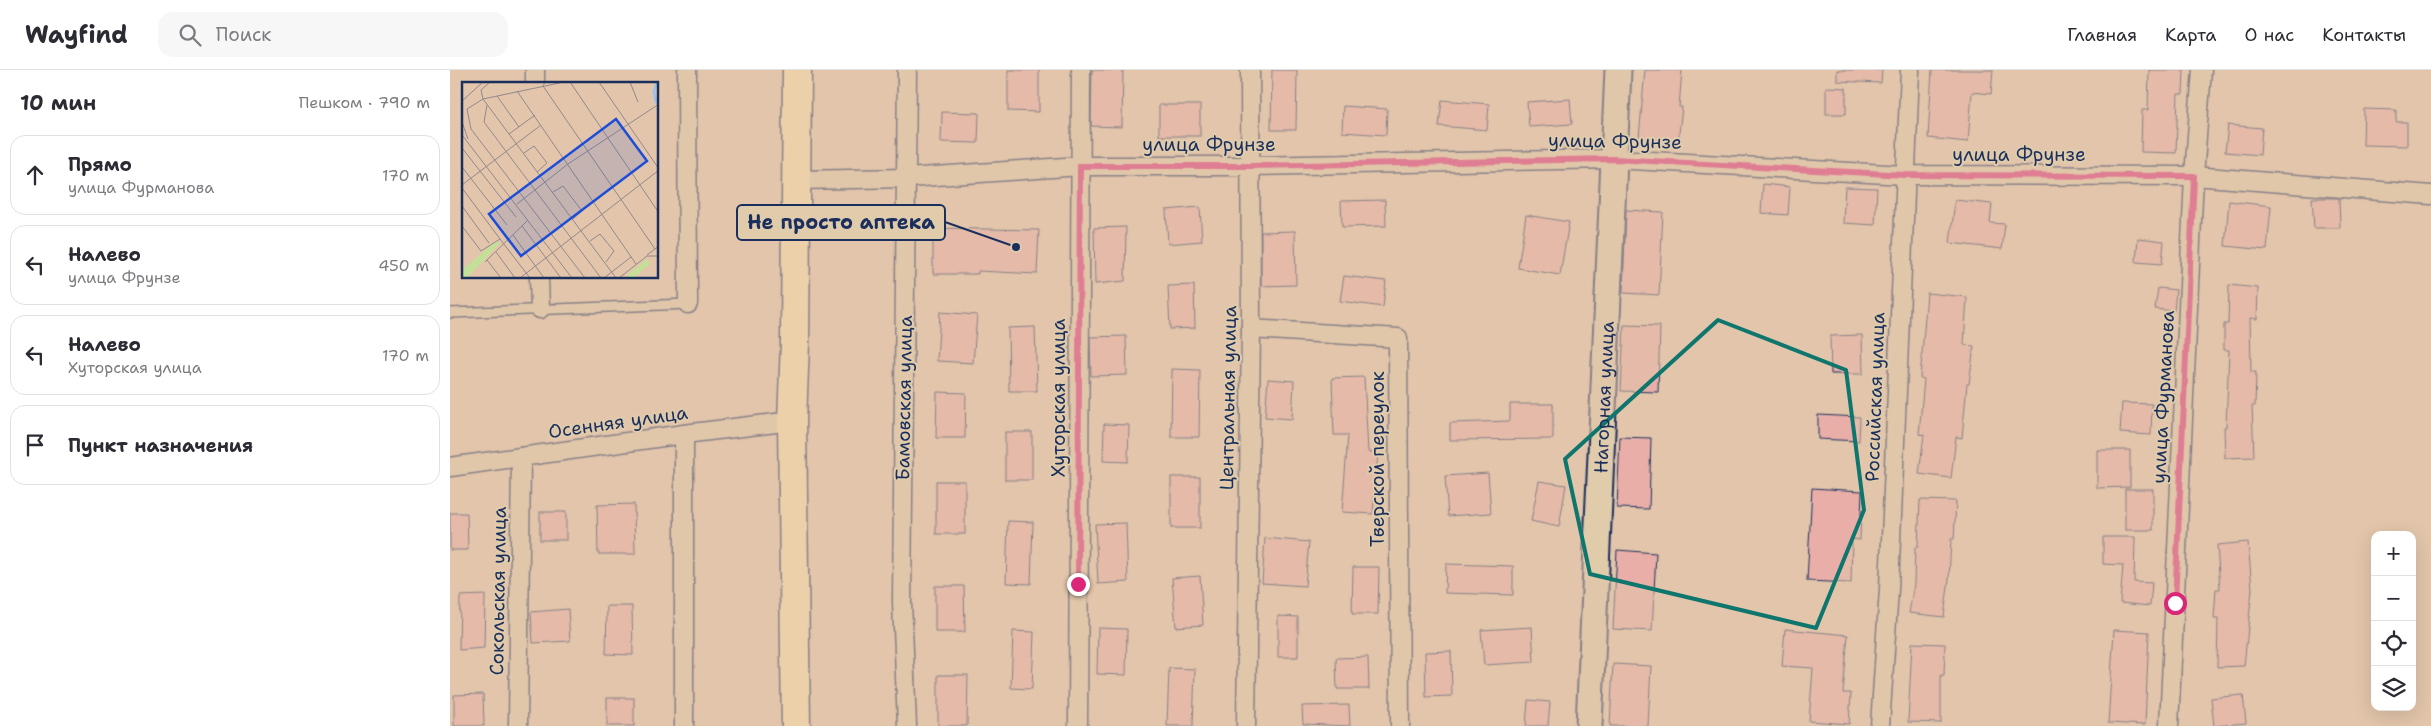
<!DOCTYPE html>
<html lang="ru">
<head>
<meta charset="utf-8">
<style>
  body { margin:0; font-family:"Shantell Sans",sans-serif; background:#f7f7f7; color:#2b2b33 }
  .controls { position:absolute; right:15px; bottom:15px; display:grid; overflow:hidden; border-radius:10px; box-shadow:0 5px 20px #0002 }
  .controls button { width:45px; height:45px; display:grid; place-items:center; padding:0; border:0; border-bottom:1px solid #e1e1e2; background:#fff; color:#2b2b33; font:25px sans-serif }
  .stop { position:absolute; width:15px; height:15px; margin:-11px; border:4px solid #db2777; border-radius:50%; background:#fff }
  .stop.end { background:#db2777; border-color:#fff; box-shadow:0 1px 5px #0008 }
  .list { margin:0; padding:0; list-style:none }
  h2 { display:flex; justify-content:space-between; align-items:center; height:65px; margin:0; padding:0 20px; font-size:21px }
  h2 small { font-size:16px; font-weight:400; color:#7c7c81 }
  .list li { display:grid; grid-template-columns:32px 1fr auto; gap:15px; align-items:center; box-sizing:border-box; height:80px; margin:0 10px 10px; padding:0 10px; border:1px solid #e1e1e2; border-radius:15px }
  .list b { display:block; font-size:19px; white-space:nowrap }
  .list p { margin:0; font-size:16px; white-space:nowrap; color:#7c7c81 }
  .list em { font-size:16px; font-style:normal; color:#7c7c81 }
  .icon { flex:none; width:28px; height:28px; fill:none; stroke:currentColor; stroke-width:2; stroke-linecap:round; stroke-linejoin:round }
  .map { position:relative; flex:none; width:1981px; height:656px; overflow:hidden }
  header { display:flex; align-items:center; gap:30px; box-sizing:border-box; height:70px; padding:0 25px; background:#fff; border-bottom:1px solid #e1e1e2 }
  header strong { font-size:24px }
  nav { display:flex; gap:28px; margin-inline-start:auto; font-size:18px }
  .search { width:350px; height:45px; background:#f7f7f7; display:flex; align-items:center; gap:12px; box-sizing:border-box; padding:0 18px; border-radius:15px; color:#7c7c81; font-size:19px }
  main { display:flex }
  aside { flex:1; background:#fff }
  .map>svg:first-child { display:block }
  .building { fill:#e9aea8; stroke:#1b2f5e }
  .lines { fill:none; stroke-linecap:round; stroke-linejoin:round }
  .lane-casing { stroke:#1b2f5e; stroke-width:12 }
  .street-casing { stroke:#1b2f5e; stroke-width:21 }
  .secondary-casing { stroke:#1b2f5e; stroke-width:29 }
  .primary-casing { stroke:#1b2f5e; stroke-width:31 }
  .lane { stroke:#e0cbaa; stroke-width:9 }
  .street { stroke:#e0cbaa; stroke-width:18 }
  .secondary { stroke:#e0cbaa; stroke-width:25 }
  .primary { stroke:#f9deab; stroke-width:28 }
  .route { stroke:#db2777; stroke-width:6 }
  .marked { fill:none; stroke:#0f766e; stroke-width:4; stroke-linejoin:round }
  .labels { text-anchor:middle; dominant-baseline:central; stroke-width:4; stroke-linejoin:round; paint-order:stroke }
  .street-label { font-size:19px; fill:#1b2f5e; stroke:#e0cbaa }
  .inset-river { fill:none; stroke:#95c2ef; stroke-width:2.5 }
  .inset-road { fill:none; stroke:#92898c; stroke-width:1 }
  .view { fill:#1d4ed8; fill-opacity:0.15; stroke:#1d4ed8; stroke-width:2.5 }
  .inset-edge { fill:none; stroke:#1b2f5e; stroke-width:2.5 }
  .leader { fill:none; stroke:#1b2f5e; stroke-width:2 }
  .callout-dot { fill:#1b2f5e; stroke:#e0cbaa; stroke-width:2 }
  .callout { fill:#e0cbaa; stroke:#1b2f5e; stroke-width:2 }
  .callout-label { font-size:20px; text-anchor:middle; font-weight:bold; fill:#1b2f5e }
</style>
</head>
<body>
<header>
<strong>Wayfind</strong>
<div class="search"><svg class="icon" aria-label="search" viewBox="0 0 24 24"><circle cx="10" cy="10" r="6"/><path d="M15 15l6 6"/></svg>Поиск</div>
<nav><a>Главная</a><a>Карта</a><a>О нас</a><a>Контакты</a></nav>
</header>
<main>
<aside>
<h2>10 мин<small>Пешком · 790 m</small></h2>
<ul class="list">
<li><svg class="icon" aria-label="ahead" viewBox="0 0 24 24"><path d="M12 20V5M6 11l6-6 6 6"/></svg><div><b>Прямо</b><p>улица Фурманова</p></div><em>170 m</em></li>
<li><svg class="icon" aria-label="left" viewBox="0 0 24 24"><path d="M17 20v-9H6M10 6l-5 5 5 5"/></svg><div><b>Налево</b><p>улица Фрунзе</p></div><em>450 m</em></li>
<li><svg class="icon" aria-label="left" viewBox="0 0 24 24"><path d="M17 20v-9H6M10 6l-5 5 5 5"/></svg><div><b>Налево</b><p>Хуторская улица</p></div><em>170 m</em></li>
<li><svg class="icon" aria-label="arrive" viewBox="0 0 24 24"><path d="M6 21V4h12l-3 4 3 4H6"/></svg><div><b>Пункт назначения</b></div></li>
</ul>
</aside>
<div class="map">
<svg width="1981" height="656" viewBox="0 0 1981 656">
  <rect width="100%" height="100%" fill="#e2c5aa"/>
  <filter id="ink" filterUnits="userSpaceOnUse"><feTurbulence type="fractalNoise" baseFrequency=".02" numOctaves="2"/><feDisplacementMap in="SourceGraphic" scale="10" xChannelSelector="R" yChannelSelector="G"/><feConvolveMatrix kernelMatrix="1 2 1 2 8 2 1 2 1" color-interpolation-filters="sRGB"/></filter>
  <g filter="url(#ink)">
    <!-- building -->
    <g class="building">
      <path d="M558 0H589V42L558 41Z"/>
      <path d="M642 0H673L672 57 641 56Z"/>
      <path d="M822 0H847L846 60H821Z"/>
      <path d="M1195 0H1232L1229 37H1232L1228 72 1189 68Z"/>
      <path d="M1387 0H1432L1431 13 1387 11Z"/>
      <path d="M1482 0H1543L1541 24 1522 22 1518 72 1478 68Z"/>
      <path d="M1699 0H1734L1733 24H1728L1726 83 1691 82 1692 40H1698Z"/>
      <path d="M1376 17 1396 18V44H1376Z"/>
      <path d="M1120 29 1122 54 1079 57 1077 32Z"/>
      <path d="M992 30 1039 34 1037 60 989 56Z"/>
      <rect x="709" y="35" width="41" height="31"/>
      <path d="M893 36 937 39 936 65 892 62Z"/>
      <path d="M1914 39 1946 40V52H1957V76L1913 75Z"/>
      <path d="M492 42 529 43 528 73 491 72Z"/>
      <path d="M1778 55 1812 58 1810 85 1775 82Z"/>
      <path d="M1313 114 1340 117 1338 145 1311 143Z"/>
      <path d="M1395 117 1427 118 1425 155 1393 153Z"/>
      <path d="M1862 128H1889L1890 158H1864Z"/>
      <path d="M935 130 936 156 892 157 891 131Z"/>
      <path d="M1505 130 1542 134 1540 153 1555 154 1552 179 1500 173Z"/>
      <path d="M1779 131 1821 136 1817 180 1775 176Z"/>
      <path d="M750 137 752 171 718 174 716 140Z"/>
      <path d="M1176 140 1213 142 1209 225 1173 223Z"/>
      <path d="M1076 145 1119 152 1110 205 1068 198Z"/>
      <path d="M676 157 675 211 645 214 644 158Z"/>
      <path d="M483 158 589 160 587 204 528 201V204H483Z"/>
      <path d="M845 161 846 215 811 216V162Z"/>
      <path d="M1688 168 1714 171 1712 194 1686 192Z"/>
      <path d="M894 206 936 211 933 237 890 231Z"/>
      <path d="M744 215 745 258 720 259 718 216Z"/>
      <path d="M1779 215 1808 218 1807 249 1800 248 1801 302H1806L1805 336H1802L1804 387 1775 388 1774 357H1776L1779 280H1774V254H1778Z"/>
      <path d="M1708 218 1726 220 1724 241 1705 239Z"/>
      <path d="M1477 223 1517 227 1514 275 1524 276 1519 314H1517L1512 368 1506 367 1501 408 1469 404 1474 365 1469 364 1474 309 1470 308Z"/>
      <path d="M490 242 527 245 523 293 487 291Z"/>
      <path d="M1174 255 1210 256 1208 322 1171 321Z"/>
      <path d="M585 257 587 321H559L558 258Z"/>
      <path d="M1412 265 1413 304H1381L1380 266Z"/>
      <path d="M676 266 677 305 641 306 640 267Z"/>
      <path d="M722 299 750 300 749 367H721Z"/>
      <path d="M914 307 918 382 928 383 923 444 892 442 898 365H884L882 308Z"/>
      <path d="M818 309 844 311 842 349 815 347Z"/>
      <path d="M487 322 516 323 515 368H486Z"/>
      <path d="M1672 333 1702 334 1701 365 1670 363Z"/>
      <path d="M1060 334H1103V369L1000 370V353L1060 351Z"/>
      <path d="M1368 345 1410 347 1409 371 1368 369Z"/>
      <path d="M654 354 679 355 678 392 653 391Z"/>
      <rect x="555" y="362" width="27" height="48"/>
      <path d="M1170 367 1201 368 1199 439 1167 438Z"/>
      <path d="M1647 380H1680V417L1647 418Z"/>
      <path d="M1038 403 1041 443 998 446 995 406Z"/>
      <rect x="721" y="407" width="29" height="51"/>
      <rect x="486" y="411" width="29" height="53"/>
      <path d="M1089 411 1116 415 1109 457 1081 451Z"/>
      <path d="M1362 418 1412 421 1410 470 1402 469 1401 513 1357 511Z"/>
      <rect x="1675" y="419" width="28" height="41"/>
      <path d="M1470 430 1506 431 1504 469H1501L1499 509 1494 547 1459 543 1464 514 1465 477H1468Z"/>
      <path d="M184 434 185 484H148L147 435Z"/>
      <rect x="90" y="442" width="26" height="28"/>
      <path d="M0 443H17L18 480H0Z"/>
      <path d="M558 451 583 452 581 514 556 513Z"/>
      <path d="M676 453 678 512 648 514 645 454Z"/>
      <path d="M1653 467H1685L1684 512 1702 513 1700 536 1670 533 1673 495 1653 494Z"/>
      <path d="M815 468 859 472 855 516 812 513Z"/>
      <path d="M1798 472 1802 519 1794 596 1767 597 1768 549H1764L1766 519H1770L1767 475Z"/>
      <path d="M1167 480 1206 483 1202 561 1163 559Z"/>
      <path d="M996 494 1063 496V525L995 523Z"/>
      <path d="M903 497H929L928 544H902Z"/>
      <path d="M750 506 753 555 726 557 722 508Z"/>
      <path d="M485 516H514L515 562H485Z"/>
      <path d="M35 525 34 578 9 580 10 526Z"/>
      <path d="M157 536H182L183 585 156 584Z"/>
      <path d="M118 539 120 571 83 573 81 542Z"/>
      <path d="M828 546 848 547V587H828Z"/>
      <path d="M1082 557 1084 592 1034 595 1031 560Z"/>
      <path d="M648 558 677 559 676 605 647 604Z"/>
      <path d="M1335 559 1398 565 1393 623H1401L1399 654 1359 651 1363 598 1332 596Z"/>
      <path d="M1664 560 1699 562 1695 655 1658 653Z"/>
      <path d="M563 561 584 562 582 619 561 618Z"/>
      <path d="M1462 573 1495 574 1494 605H1491V653L1458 652Z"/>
      <path d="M1001 581 1002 626 976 627 975 582Z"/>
      <path d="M918 587 919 619H887L886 588Z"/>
      <path d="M1163 594 1201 596 1198 656H1160Z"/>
      <path d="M719 598 745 599 743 656H717Z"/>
      <path d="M488 605H518L517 656H488Z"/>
      <path d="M33 624 34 656H4V625Z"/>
      <path d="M1793 625 1796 653 1764 656 1761 628Z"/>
      <rect x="157" y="628" width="27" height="28"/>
      <path d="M1078 630 1100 632 1098 656H1076Z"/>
      <path d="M899 635 900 656 853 654 852 636Z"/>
    </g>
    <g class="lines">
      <!-- lane casing -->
      <g class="lane-casing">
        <path id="lane" d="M0 243 238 234"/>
      </g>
      <!-- street casing -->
      <g class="street-casing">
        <g id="street">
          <path d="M85 0V14"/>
          <path d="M237 0 238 234"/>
          <path d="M457 0 452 532 457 656"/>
          <path d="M347 110 457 108 630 96H799L1164 89 1455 105 1744 106 1981 125"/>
          <path d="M89 208 90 239"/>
          <path d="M801 259 948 268 950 656"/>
          <path d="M0 397 234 364 342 351"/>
          <path d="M68 656 71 387"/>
          <path d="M234 656V364"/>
          <path d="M628 656 631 0"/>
          <path d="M796 656 801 259 800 0"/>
          <path d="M1430 656 1439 519 1460 0"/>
          <path d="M1719 656 1744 106 1752 0"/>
        </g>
      </g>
      <!-- secondary casing -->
      <g class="secondary-casing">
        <g id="secondary">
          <path id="s1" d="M1139 656 1168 0"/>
        </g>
      </g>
      <!-- primary casing -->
      <g class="primary-casing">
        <path id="primary" d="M346 656 342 351 345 272 347 0"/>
      </g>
      <!-- lane -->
      <use href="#lane" class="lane"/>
      <!-- street -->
      <use href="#street" class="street"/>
      <!-- secondary -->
      <use href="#secondary" class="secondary"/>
      <!-- primary -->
      <use href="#primary" class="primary"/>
    </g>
  </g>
  <g class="lines" filter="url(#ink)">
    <!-- route -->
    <path class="route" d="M628 514 630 96H799L1164 89 1456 105 1744 106 1725 533"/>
  </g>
  <!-- marked area -->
  <path d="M0 0H1981V656H0ZM1268 250 1396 300 1414 440 1366 558 1140 504 1115 389Z" fill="#e2c5aa" fill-opacity=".55" fill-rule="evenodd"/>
  <path class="marked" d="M1268 250 1396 300 1414 440 1366 558 1140 504 1115 389Z"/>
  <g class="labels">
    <!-- street labels -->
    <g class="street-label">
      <text transform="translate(1165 71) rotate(1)">улица Фрунзе</text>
      <text x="759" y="74">улица Фрунзе</text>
      <text x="1569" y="84">улица Фрунзе</text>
      <text transform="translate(1425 327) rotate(-88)">Российская улица</text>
      <text transform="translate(1713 327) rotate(-87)">улица Фурманова</text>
      <text transform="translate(454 328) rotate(-89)">Бамовская улица</text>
      <text transform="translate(608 328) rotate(-90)">Хуторская улица</text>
      <text transform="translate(778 328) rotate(-89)">Центральная улица</text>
      <text stroke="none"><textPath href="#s1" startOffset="329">Нагорная улица</textPath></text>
      <text transform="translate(168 352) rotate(-8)">Осенняя улица</text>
      <text transform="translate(927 389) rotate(-90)">Тверской переулок</text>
      <text transform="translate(48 521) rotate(-89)">Сокольская улица</text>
    </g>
  </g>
  <!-- overview -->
  <g transform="translate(12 12)">
    <rect width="196" height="196" fill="#e2c5aa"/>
    <path d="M34 159 38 161 5 196H0V188ZM185 177 188 182 171 196H162Z" fill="#c4e098"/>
    <path class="inset-river" d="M194 21 192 9 195 0"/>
    <path class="inset-road" d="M28 0 19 8 21 17 154 196M83 0 81 4 193 167M108 0 197 131M137 0 197 87M168 0 176 20M55 9 174 182M35 14 57 45M0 19 21 0M25 23 22 40 139 196M5 27 9 47 123 196M5 27 21 17 102 0M0 40 6 57M47 52 73 33M0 53 110 196M0 66 54 135M62 71 72 64 85 81 75 90M0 85 45 143M0 103 79 43M0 106 38 157M91 110 101 104 120 129 111 137M55 122 106 82 197 22M0 124 27 161M0 144 19 169 38 157 68 196M60 144 99 196M51 153 82 196M128 159 138 152 152 169 144 180M34 170 53 196M185 173 197 164M25 178 39 196M23 180 66 138M58 196 197 88M142 196 169 175M157 196 185 174H197"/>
    <path class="view" d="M154 37 185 79 59 174 27 132Z"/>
    <rect width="196" height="196" class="inset-edge"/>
  </g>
  <!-- callouts -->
  <path class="leader" d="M566 177L495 152"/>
  <circle class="callout-dot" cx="566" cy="177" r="5"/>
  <rect class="callout" x="287" y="135" width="208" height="35" rx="5"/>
  <g class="callout-label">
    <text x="391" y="159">Не просто аптека</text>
  </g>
</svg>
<div class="controls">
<button>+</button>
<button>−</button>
<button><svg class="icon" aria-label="locate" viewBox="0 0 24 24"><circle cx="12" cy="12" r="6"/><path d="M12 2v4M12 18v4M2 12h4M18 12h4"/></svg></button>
<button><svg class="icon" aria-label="layers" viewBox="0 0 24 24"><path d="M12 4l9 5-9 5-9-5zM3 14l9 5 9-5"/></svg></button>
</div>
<div class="stop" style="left:1725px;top:533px"></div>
<div class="stop end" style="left:628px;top:514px"></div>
</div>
</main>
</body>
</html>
